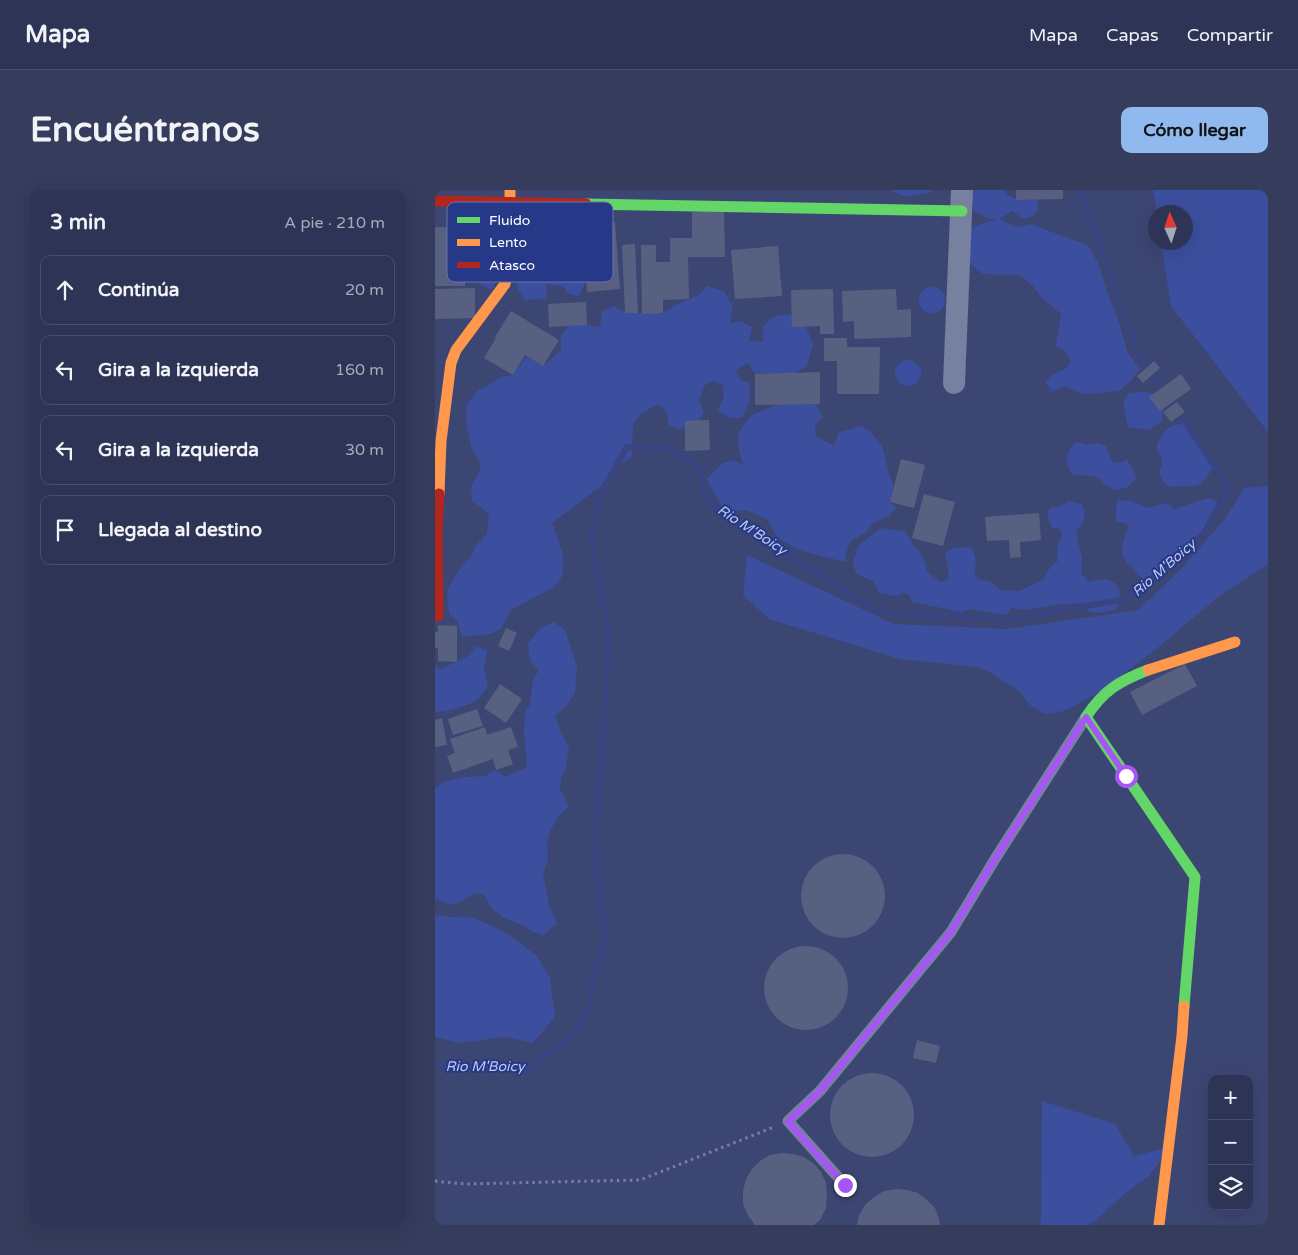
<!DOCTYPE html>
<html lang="es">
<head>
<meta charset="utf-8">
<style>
  body { margin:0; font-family:"Varela Round",sans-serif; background:#353c5c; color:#f1f3f6 }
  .controls { position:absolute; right:15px; bottom:15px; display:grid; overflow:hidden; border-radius:10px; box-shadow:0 5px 20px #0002 }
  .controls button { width:45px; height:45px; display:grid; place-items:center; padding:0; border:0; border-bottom:1px solid #484f6c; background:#2d3456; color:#f1f3f6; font:25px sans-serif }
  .compass { position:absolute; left:713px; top:15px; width:45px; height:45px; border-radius:50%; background:#2d3456; box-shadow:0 5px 20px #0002; rotate:357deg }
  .stop { position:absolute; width:15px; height:15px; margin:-11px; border:4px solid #a855f7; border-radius:50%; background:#fff }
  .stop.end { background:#a855f7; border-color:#fff; box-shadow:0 1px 5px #0008 }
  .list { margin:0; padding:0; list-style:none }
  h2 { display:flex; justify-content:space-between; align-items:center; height:65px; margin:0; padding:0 20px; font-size:21px }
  h2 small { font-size:16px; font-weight:400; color:#a7aab9 }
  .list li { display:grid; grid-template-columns:32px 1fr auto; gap:15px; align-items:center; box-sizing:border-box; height:70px; margin:0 10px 10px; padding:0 10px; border:1px solid #484f6c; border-radius:10px }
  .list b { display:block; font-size:19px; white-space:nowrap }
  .list em { font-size:16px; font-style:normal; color:#a7aab9 }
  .icon { flex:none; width:28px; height:28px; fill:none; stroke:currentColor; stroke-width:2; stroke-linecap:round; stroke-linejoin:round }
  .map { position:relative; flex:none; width:833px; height:1035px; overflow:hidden; border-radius:10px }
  header { display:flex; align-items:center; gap:30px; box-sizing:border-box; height:70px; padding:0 25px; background:#2d3456; border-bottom:1px solid #484f6c }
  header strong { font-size:24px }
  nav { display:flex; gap:28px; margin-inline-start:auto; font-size:18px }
  .intro { display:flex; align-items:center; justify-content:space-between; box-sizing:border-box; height:120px; padding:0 30px }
  h1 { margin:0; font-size:35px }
  .button { padding:12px 22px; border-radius:10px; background:#90b9f0; color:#111; font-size:18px; font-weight:700 }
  main { display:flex; gap:30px; padding:0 30px }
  aside { flex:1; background:#2d3456; border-radius:10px; box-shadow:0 5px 20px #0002 }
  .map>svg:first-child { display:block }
  .green { fill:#3b4f9e }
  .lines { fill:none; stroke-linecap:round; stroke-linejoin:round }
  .stream { stroke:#394580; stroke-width:6 }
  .building { fill:#586082 }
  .path { stroke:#78809f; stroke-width:3; stroke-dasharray:2.5 4; stroke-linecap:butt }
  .lane { stroke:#78809f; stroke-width:11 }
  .street { stroke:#78809f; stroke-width:22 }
  .fast { stroke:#63d668; stroke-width:11 }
  .slow { stroke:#ff974d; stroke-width:11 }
  .jam { stroke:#b3261e; stroke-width:11 }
  .route { stroke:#a855f7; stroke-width:6 }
  .labels { text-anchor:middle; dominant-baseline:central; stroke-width:4; stroke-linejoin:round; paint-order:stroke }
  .water-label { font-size:14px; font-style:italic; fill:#bfc9f0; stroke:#263888 }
  .key { fill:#263888; stroke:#6774ac; stroke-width:1 }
  .key-label { font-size:14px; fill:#fff }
</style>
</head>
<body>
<header>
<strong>Mapa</strong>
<nav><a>Mapa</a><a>Capas</a><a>Compartir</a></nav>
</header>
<div class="intro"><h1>Encuéntranos</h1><a class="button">Cómo llegar</a></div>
<main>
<aside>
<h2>3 min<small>A pie · 210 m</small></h2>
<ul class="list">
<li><svg class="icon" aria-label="ahead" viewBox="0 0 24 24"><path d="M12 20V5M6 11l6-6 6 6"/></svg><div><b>Continúa</b></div><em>20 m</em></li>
<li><svg class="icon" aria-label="left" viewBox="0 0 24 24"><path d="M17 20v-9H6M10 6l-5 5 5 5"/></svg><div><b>Gira a la izquierda</b></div><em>160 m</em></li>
<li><svg class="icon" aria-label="left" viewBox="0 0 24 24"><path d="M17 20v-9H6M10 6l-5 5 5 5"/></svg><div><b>Gira a la izquierda</b></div><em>30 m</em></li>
<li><svg class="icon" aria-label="arrive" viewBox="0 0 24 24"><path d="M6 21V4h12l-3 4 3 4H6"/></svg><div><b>Llegada al destino</b></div></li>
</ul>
</aside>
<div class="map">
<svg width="833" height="1035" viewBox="0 0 833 1035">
  <rect width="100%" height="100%" fill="#3c4672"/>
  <!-- green -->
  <g class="green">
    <path d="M456 0H497L494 3 470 7Z"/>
    <path d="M536 0H569C576 12 589 10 602 10L603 21 596 27 588 29 578 21 564 29 581 37 597 34 614 41 653 55 663 73 675 110 681 123 693 163 705 179 695 192 684 201 649 204 629 196 617 202 611 192 617 185 631 178 636 171 630 161 621 156 626 124 606 107 597 95 584 85 548 84 535 73 531 44 543 35 562 29 552 28 538 20Z"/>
    <path d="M718 0H833V242L736 116 726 53 751 52V22H722Z"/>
    <path d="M92 26 104 28 111 36 119 35 131 40 137 59 125 70 133 81 145 82 151 91 144 106 131 103V98L122 95 112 94 111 108 90 110 82 98V91L97 84 95 74 80 71 83 30Z"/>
    <path d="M51 58H61L73 70 57 100 37 90C38 72 37 70 51 58Z"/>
    <path d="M272 96 290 102 298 118 295 133 305 131 317 137 314 151 328 152V136L340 126 357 124 371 137 378 154 372 176 350 188 333 183 320 184 313 173 301 180 306 191 314 192 315 209 307 228H294L283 221 289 206 288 195 278 191 270 195 264 210 269 223 259 236 244 239 234 235 232 223 223 214 207 223 198 233 197 267 187 273 180 285 117 333 128 364V378L126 389 119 397 76 420 66 439 55 444 27 447 22 431 14 424 12 401 24 380 37 365 41 355 52 344 54 324 37 311 36 296 44 283 46 273 37 260 31 232 32 214 43 200 54 195 65 187 78 185 91 166 108 176 126 160V145L134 136 152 135 165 137 167 121 179 116 190 123H228L241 115 264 105Z"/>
    <circle cx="497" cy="110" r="13"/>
    <circle cx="473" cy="183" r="13"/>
    <path d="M706 202 718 203 728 218 727 231 714 240 693 237 688 212 694 203Z"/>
    <path d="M375 207 381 214 388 227 380 235 381 246 399 256 404 242 427 236 435 242 447 255 454 284 459 295 455 312 462 318 453 327 440 332 430 343 416 351 412 360 410 372 363 360 341 346 333 330 323 325 310 320 290 323 272 289 288 273 299 270 308 275 304 260 303 243 317 225 344 214Z"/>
    <path d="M750 233 780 276 766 294 759 296 735 297 729 293 724 283C727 275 730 268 722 261 721 252 728 240 737 236 741 234 746 234 750 233Z"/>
    <path d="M641 252 653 255 664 253 671 256 677 272 685 273 692 269 702 288 691 298 680 300 670 295 663 287 637 284C629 270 630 263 641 252Z"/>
    <path d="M833 296V374L783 407 720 460 660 505 629 521 609 524 595 515 585 502 558 484 543 477 465 469 334 429 308 405 312 365 459 434 572 439 703 420 745 380 789 330 810 298Z"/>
    <path d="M774 308 782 311 784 314 769 343 712 392C706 388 703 384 698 378 697 376 694 375 692 373 682 362 690 347 694 335L681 331V323L682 310 696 311 713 318 732 313 739 319C751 316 761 311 774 308Z"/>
    <path d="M633 311 647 314C652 323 650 334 641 340L647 369 646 383 654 392C677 384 693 396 680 420 662 424 656 425 642 413L619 415 615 416 591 420 577 418 571 425 536 419 527 422 477 412 475 406 469 403 460 406 444 403 438 390H434L421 383 418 372 424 355 446 338 469 341 474 346 478 355 485 362 490 372 492 381 505 392 511 391 514 386 510 363 518 358 536 357C541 366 542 372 539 382L543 389 556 392 566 400 584 401 608 390 612 382 618 374 623 371C621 361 622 354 627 345L625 339 617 338 612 324 615 318 627 316Z"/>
    <path d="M119 432 130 440 142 477 140 503 131 516 120 526 126 542 134 558 131 577 126 588 125 599 134 616 123 627 115 641 112 653 113 669 108 685 114 715 122 733 109 745 98 742 87 735 71 729 57 719 48 703 39 704 21 714H12L0 708V599L8 592 29 587 50 586 61 580 70 587 92 577 89 543 90 523 95 514 98 490 104 480 95 471 93 453 105 439Z"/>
    <path d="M41 456 52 460 49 478 53 496C50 500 46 506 43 509 33 517 13 521 0 522V477L6 479 33 466Z"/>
    <path d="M4 726 38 728 62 738 77 747 101 765 115 788 120 827 98 853 69 847 24 853 0 847V727Z"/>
    <path d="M607 911 680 934 699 966 735 957 714 986 687 1006 661 1030 653 1035H606Z"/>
  </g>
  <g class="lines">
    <!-- stream -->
    <path class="stream" d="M0 876 93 879 133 849 152 825 159 789 171 748 161 678 162 619 167 564 174 442 161 376 157 344 166 303 192 257H233L264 277 273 312 444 422 572 429 692 409 769 343 794 297 702 162 645 0"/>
  </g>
  <!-- building -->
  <g class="building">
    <path d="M581 0H628V9L581 10Z"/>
    <path d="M289 21 290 67H253L254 109 228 110V123L207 124 206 55H221V72H235V48H257V22Z"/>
    <path d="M180 32 185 99 152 102 147 35Z"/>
    <path d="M0 37 44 38V58H30V96H0Z"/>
    <path d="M200 54 203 123H190L187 55Z"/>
    <path d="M343 56 347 106 300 109 296 60Z"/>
    <path d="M40 98V128L0 129V99Z"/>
    <path d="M398 99 399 144H385V136L357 137 356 100Z"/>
    <path d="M461 99 462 120 476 119V147L419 149V131L408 132 407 101Z"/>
    <path d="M151 112 152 135 114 137 113 114Z"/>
    <path d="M76 121 124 150 108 176 90 165 78 185 49 168 61 148 60 147Z"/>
    <path d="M389 148H412V157H445L444 204H402V171H389Z"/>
    <path d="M719 171 725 178 708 193 702 186Z"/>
    <path d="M385 182V214L320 215V184Z"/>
    <path d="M746 184 756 199 725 221 714 207Z"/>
    <path d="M742 212 750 222 736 232 728 222Z"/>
    <path d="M274 230 275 260 250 261V231Z"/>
    <path d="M466 269 490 275 479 318 455 312Z"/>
    <path d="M489 304 520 312 508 356 477 348Z"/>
    <path d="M604 323 606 350 585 352 586 367 575 368 574 350 552 351 550 327Z"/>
    <path d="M3 435 22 436V472L3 471V458H0V442H3Z"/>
    <path d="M71 438 82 443 74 461 63 456Z"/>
    <path d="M750 474 762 496 707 525 695 502Z"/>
    <path d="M65 494 87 509 71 533 49 518Z"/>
    <path d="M42 519 48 536 18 545 13 529Z"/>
    <path d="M7 528 12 555 0 557V530Z"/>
    <path d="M50 537 52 545 76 537 83 557 73 560 78 574 61 580 58 569 18 583 12 566 20 563 15 549Z"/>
    <circle cx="408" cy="706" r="42"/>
    <circle cx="371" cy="798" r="42"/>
    <path d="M482 850 505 856 501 873 478 868Z"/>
    <circle cx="437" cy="925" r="42"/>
    <path d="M347 963 358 964 369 967 379 974 386 982 391 993 392 1006 391 1018 385 1030 379 1035H320L312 1024 308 1013V1001L311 989 317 979 325 971 335 965Z"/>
    <path d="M461 999 472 1000 483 1003 492 1010 500 1018 504 1029 505 1035H422L424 1025 430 1015 439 1007 449 1001Z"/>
  </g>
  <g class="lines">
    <!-- path -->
    <path class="path" d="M0 991 30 994 205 990 339 937"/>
    <!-- lane -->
    <path class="lane" d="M410 995 353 931 385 901 516 742 560 669 651 527"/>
    <!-- street -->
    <path class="street" d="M519 193 527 0"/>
    <!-- fast -->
    <g class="fast">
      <path d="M151 14 527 21"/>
      <path d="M713 480C684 491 668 501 651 527L760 687 749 816"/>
    </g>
    <!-- slow -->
    <g class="slow">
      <path d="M4 304 6 251 16 173 21 160 70 94 75 73V0"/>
      <path d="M713 480 800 452"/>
      <path d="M724 1035 747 846 749 816"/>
    </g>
    <!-- jam -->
    <g class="jam">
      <path d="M0 11 151 14"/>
      <path d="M3 426 2 340 4 304"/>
    </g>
  </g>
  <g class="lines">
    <!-- route -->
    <path class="route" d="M410 995 353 932 385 901 516 742 560 669 651 527 691 586"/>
  </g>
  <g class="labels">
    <!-- water labels -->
    <g class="water-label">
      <text transform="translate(317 340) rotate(33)">Rio M'Boicy</text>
      <text transform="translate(729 378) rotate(-41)">Rio M'Boicy</text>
      <text x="50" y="876">Rio M'Boicy</text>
    </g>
  </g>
  <!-- legend -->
  <rect x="12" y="12" width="166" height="80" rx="8" class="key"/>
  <rect x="22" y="27" width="23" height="6" fill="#63d668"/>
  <rect x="22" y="49" width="23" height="7" fill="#ff974d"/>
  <rect x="22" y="72" width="23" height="6" fill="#b3261e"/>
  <g class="key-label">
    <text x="54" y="35">Fluido</text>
    <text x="54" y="57">Lento</text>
    <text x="54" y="80">Atasco</text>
  </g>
</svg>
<div class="controls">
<button>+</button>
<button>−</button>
<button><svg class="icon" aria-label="layers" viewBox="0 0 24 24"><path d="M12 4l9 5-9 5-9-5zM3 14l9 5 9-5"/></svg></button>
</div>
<svg class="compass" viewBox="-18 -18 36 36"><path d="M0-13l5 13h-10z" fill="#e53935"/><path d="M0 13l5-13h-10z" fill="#a7aab9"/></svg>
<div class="stop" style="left:691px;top:586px"></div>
<div class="stop end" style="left:410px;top:995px"></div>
</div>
</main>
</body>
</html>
